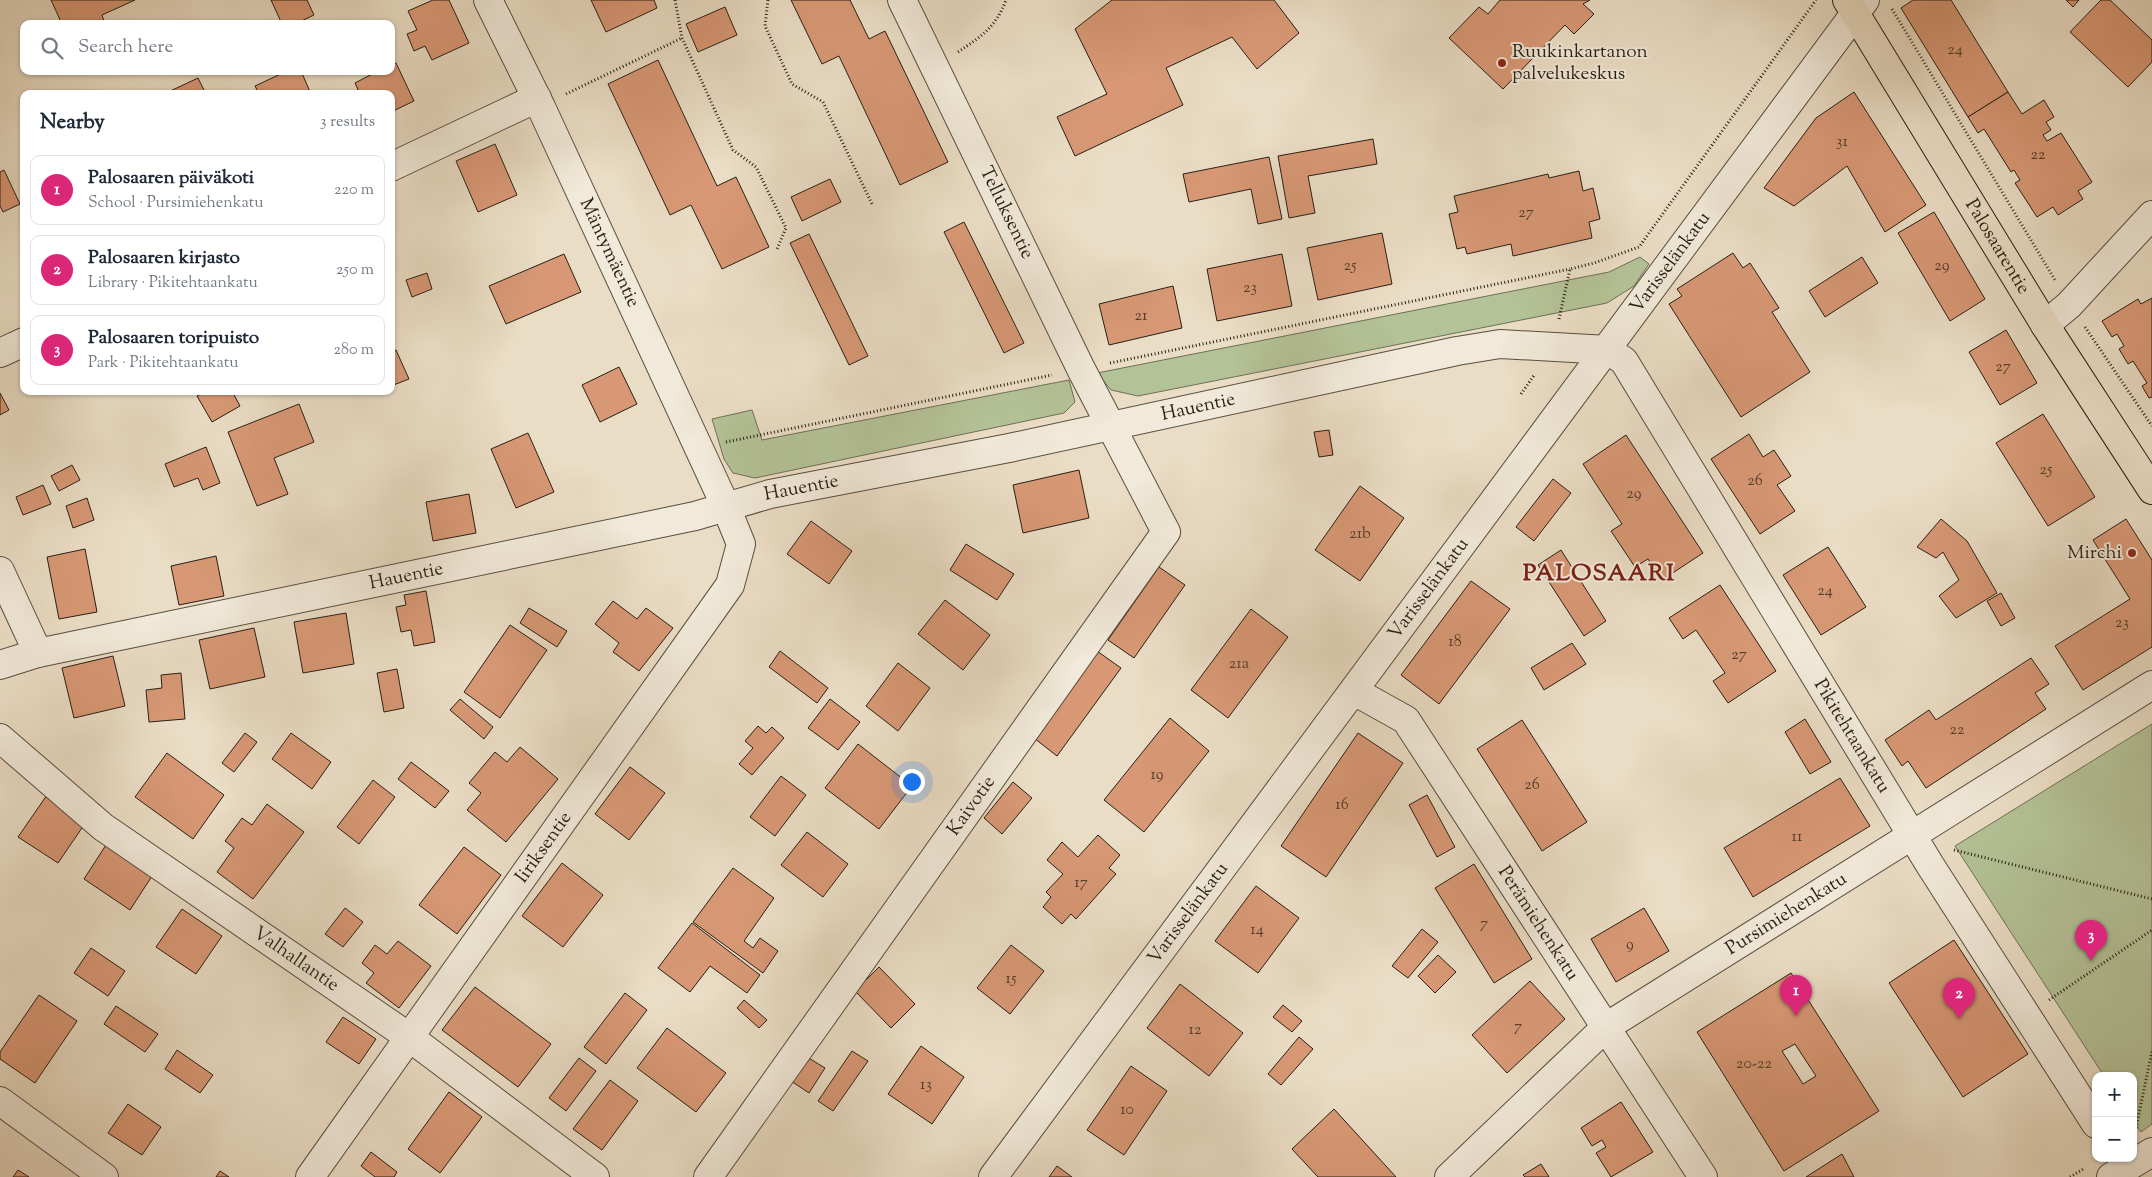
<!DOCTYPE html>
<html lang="en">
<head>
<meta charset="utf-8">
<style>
  body { margin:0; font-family:"Sorts Mill Goudy",serif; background:#f6f6f7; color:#1f2937 }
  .controls { position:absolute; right:15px; bottom:15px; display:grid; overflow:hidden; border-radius:10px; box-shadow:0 1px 4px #0004 }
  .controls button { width:45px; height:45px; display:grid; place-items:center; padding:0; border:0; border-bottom:1px solid #e0e1e3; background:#fff; color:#1f2937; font:25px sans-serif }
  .you { position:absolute; left:911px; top:781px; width:18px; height:18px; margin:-12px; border:4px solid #fff; border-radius:50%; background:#1a73e8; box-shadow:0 0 0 8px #1a73e833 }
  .badge { display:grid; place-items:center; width:32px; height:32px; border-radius:50%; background:#db2777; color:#fff; font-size:16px; font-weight:700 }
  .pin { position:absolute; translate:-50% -41px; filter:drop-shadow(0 1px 2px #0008) }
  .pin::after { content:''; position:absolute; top:26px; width:18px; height:15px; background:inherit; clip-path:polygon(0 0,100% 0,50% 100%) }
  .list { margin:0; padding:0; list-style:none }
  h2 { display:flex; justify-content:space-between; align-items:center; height:65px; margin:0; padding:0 20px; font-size:21px }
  h2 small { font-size:16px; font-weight:400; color:#747a83 }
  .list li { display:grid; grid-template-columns:32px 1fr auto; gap:15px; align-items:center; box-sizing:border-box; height:70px; margin:0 10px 10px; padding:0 10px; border:1px solid #e0e1e3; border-radius:10px }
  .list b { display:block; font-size:19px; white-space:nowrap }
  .list p { margin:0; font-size:16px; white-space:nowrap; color:#747a83 }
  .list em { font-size:16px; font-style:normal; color:#747a83 }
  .icon { flex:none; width:28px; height:28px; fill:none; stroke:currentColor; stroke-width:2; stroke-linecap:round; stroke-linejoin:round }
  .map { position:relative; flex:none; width:2152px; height:1177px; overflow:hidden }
  .search { position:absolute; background:#fff; box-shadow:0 1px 4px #0004; left:20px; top:20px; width:375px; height:55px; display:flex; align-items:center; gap:12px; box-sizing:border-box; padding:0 18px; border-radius:10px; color:#747a83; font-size:19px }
  .panel { position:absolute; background:#fff; box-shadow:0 1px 4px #0004; left:20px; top:90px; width:375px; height:305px; border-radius:10px }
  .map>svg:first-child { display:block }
  .green { fill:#b4c297; stroke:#6e7056 }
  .building { fill:#d89875; stroke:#281f15; fill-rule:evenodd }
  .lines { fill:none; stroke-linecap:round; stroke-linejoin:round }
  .minor-casing { stroke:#584e41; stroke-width:30 }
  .major-casing { stroke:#281f15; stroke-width:30 }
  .path { stroke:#281f15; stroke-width:3; stroke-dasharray:1 2.5; stroke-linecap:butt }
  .minor { stroke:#f1e9d9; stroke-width:28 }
  .major { stroke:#eaddc5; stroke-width:28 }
  .poi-dot { fill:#8f2418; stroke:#f1e9d9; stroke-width:2 }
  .labels { text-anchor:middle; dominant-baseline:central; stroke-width:4; stroke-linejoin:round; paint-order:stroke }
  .number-label { font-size:16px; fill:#543d2d }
  .poi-label { font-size:19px; fill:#281f15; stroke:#f1e9d9; text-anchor:start }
  .street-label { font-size:19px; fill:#281f15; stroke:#f1e9d9 }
  .district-label { font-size:24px; font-weight:bold; letter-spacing:1px; fill:#7a1f14; stroke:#f1e9d9 }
</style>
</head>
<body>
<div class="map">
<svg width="2152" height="1177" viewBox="0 0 2152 1177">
  <rect width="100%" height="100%" fill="#eaddc5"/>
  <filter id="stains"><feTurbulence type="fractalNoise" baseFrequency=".004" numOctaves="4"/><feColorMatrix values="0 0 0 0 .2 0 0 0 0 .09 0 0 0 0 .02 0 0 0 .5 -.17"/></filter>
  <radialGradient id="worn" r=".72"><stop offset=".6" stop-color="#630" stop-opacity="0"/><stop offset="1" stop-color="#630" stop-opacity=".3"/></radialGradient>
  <!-- green -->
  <g class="green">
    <path d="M1640 257 1649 264 1634 286 1607 303 1138 396 1111 390 1097 373 1609 272Z"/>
    <path d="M1069 380 1075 402 1064 413 755 478 733 473 724 459 712 419 752 410 762 440Z"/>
    <path d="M2152 724V1124L2141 1132 2133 1121V1076H2104L1955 846Z"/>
  </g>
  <!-- building -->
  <g class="building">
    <path d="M51 0H135L102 15 105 24H62Z"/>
    <path d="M271 0H307L314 15 295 24H282Z"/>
    <path d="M433 0H449L469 43 432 60 425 46 414 51 407 34 417 30 408 11Z"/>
    <path d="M591 0H654L657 8 606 32Z"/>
    <path d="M791 0H850L869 39 885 31 948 162 900 185 839 56 822 64Z"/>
    <path d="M1112 0H1274L1299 33 1257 69 1232 37 1166 68 1183 105 1075 156 1057 117 1107 94 1075 29Z"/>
    <path d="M1500 0H1590L1583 4 1594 14 1574 34 1565 25 1503 89 1449 38 1479 7 1488 14Z"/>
    <path d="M1913 0H1951L2008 92 1968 117 1901 8Z"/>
    <path d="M2066 0H2079L2073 7Z"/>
    <path d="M2101 0H2110L2152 40V62L2128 87 2070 32Z"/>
    <path d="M725 7 737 35 698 52 686 24Z"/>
    <path d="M658 60 717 186 736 177 769 247 722 269 691 205 670 215 608 84Z"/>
    <path d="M396 63 414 101 391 112V94H360L355 83 378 71H391V65Z"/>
    <path d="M287 71H301L311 94H259L255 86Z"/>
    <path d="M198 78 206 94H164Z"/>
    <path d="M1854 92 1926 205 1885 232 1847 166 1794 206 1764 188 1816 118Z"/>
    <path d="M2008 92 2022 114 2044 100 2054 117 2046 122 2051 130 2043 135 2047 141 2061 133 2092 182 2078 191 2083 199 2058 215 2053 207 2037 217 2015 183 2020 180 2014 170 2011 172 1984 129 1978 133 1968 117Z"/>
    <path d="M1373 139 1377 164 1308 176 1315 213 1289 218 1278 156Z"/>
    <path d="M495 144 517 195 478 212 456 161Z"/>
    <path d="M1269 157 1282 219 1258 224 1251 189 1189 202 1183 174Z"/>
    <path d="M4 170 20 204 3 212 0 206V172Z"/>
    <path d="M1579 171 1583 191 1593 188 1600 219 1589 222 1592 238 1513 256 1511 244 1467 254 1465 247 1457 249 1449 214 1458 212 1454 196 1548 174 1549 178Z"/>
    <path d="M830 179 841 202 802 221 791 197Z"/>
    <path d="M1934 212 1985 299 1950 321 1898 233Z"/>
    <path d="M964 222 1024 343 1004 353 944 232Z"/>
    <path d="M1382 233 1392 284 1318 300 1307 248Z"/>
    <path d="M809 234 868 356 849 365 790 243Z"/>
    <path d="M1733 253 1743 268 1750 263 1779 308 1772 312 1810 372 1741 417 1669 304 1682 296 1677 289Z"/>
    <path d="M564 254 581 292 506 324 489 286Z"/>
    <path d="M1282 254 1292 306 1217 321 1207 269Z"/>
    <path d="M1862 257 1878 283 1825 317 1809 291Z"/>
    <path d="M427 273 432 289 412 297 406 280Z"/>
    <path d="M1173 286 1182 328 1109 345 1099 304Z"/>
    <path d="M2152 298V397L2149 398 2142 386 2147 383 2133 361 2128 364 2119 349 2124 346 2117 334 2112 337 2102 321 2138 299 2141 304Z"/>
    <path d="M2006 330 2037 383 2000 405 1969 352Z"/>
    <path d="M396 350 409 379 391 386V352Z"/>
    <path d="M619 367 637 404 600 422 582 385Z"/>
    <path d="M207 391H232L240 406 212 422 197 396Z"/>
    <path d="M0 393 9 410 0 415Z"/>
    <path d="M299 404 314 442 274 458 288 494 257 506 228 432Z"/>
    <path d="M2043 414 2095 497 2048 526 1996 443Z"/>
    <path d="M1329 430 1333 455 1319 457 1314 432Z"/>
    <path d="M528 433 554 492 516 508 491 449Z"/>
    <path d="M1749 434 1763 457 1774 450 1791 476 1777 485 1795 511 1760 534 1711 459Z"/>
    <path d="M1626 435 1703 553 1662 580 1648 559 1635 567 1611 531 1622 524 1583 464Z"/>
    <path d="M206 447 220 483 203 490 198 478 174 487 165 464Z"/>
    <path d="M72 465 80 480 59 491 51 476Z"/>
    <path d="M1079 470 1089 518 1023 533 1013 485Z"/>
    <path d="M1553 479 1571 493 1534 541 1516 527Z"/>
    <path d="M43 485 51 504 23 515 16 497Z"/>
    <path d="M1360 486 1404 518 1360 581 1315 550Z"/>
    <path d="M469 494 476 533 433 541 426 502Z"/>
    <path d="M87 498 94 520 73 528 66 506Z"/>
    <path d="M1941 519 1967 541 1997 593 1956 618 1939 596 1959 580 1943 552 1936 558 1917 547Z"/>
    <path d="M2126 519 2152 560V647L2083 690 2055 646 2130 599 2093 540Z"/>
    <path d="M811 521 852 551 829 584 787 554Z"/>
    <path d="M966 544 1014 574 997 600 950 570Z"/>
    <path d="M1828 547 1866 607 1821 635 1783 575Z"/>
    <path d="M85 549 97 612 59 619 47 557Z"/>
    <path d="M1561 550 1606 621 1584 636 1538 565Z"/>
    <path d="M216 556 224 596 179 605 171 566Z"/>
    <path d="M1159 567 1185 585 1134 658 1108 640Z"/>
    <path d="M1471 581 1510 609 1439 704 1401 675Z"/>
    <path d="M1720 585 1776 671 1728 703 1713 681 1725 673 1696 630 1683 639 1669 618Z"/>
    <path d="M426 591 435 642 414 646 411 630 401 632 396 607 406 605 404 595Z"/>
    <path d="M2001 593 2015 618 2001 626 1987 601Z"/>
    <path d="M945 600 990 635 963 670 918 634Z"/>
    <path d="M613 601 637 619 646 608 673 628 639 671 613 652 619 643 595 624Z"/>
    <path d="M529 608 567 631 557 647 520 623Z"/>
    <path d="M1251 609 1288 637 1228 718 1191 690Z"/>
    <path d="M346 613 354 664 303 673 294 622Z"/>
    <path d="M510 625 547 650 500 718 464 692Z"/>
    <path d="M254 628 265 677 210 689 199 640Z"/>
    <path d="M1572 643 1586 664 1544 690 1531 668Z"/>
    <path d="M780 651 828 688 817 703 769 667Z"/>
    <path d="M1097 651 1121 668 1057 756 1034 738Z"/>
    <path d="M113 656 125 706 74 718 62 668Z"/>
    <path d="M2031 658 2049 684 2035 693 2046 709 1926 788 1908 761 1902 766 1885 740 1929 710 1936 720Z"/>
    <path d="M898 663 930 688 898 731 866 706Z"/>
    <path d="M397 669 404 708 384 712 377 673Z"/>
    <path d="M181 673 185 719 149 722 146 690 162 688 161 675Z"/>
    <path d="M460 699 493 727 484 739 450 710Z"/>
    <path d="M830 699 860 722 838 750 808 728Z"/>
    <path d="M1170 718 1209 751 1144 832 1104 800Z"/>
    <path d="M1805 719 1831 762 1810 774 1785 732Z"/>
    <path d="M1522 720 1587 822 1542 851 1477 749Z"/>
    <path d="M758 726 766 733 772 727 784 738 752 775 739 764 753 748 745 741Z"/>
    <path d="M245 733 257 742 234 772 222 763Z"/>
    <path d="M291 733 331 762 312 789 272 759Z"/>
    <path d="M1358 733 1403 763 1326 877 1281 846Z"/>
    <path d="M858 744 912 786 879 829 825 788Z"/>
    <path d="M520 747 558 779 506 842 467 810 481 793 469 783 495 752 507 762Z"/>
    <path d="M167 753 224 795 193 839 135 797Z"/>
    <path d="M411 762 449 791 435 808 398 779Z"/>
    <path d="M630 767 665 793 629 840 595 814Z"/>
    <path d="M781 776 806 795 775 836 750 817Z"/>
    <path d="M1840 778 1870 826 1753 897 1724 848Z"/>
    <path d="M373 780 395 797 359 844 337 827Z"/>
    <path d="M1013 782 1032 798 1002 834 984 818Z"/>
    <path d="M47 795 86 822 58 863 18 837Z"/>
    <path d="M1427 795 1455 847 1437 857 1409 805Z"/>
    <path d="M267 804 304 832 253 899 217 872 234 848 225 841 242 818 252 825Z"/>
    <path d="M807 832 848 864 823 897 781 865Z"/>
    <path d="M1098 835 1120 855 1109 868 1116 874 1076 919 1071 914 1062 924 1043 907 1051 897 1046 892 1063 874 1047 860 1062 842 1078 857Z"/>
    <path d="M106 845 152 876 130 910 84 879Z"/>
    <path d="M464 847 501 875 457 934 419 905Z"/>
    <path d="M562 863 603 895 563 947 522 916Z"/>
    <path d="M1474 864 1532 959 1494 983 1435 888Z"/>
    <path d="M733 868 774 898 744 941 753 948 760 938 778 951 763 973 693 922Z"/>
    <path d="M1256 886 1299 918 1258 973 1215 941Z"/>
    <path d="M345 908 363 922 343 947 325 934Z"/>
    <path d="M1644 908 1669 951 1616 982 1591 939Z"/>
    <path d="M182 909 222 936 196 974 156 947Z"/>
    <path d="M692 923 760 975 747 993 710 966 690 992 658 968Z"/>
    <path d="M1422 929 1438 942 1408 978 1392 966Z"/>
    <path d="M1954 940 2028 1054 1963 1097 1889 983Z"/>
    <path d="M398 941 431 966 399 1008 366 983 374 973 362 963 375 945 387 954Z"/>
    <path d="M1011 945 1044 971 1010 1014 977 988Z"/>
    <path d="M91 948 125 971 108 996 74 973Z"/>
    <path d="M1438 955 1456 972 1435 993 1418 976Z"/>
    <path d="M879 967 915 1004 891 1028 855 991Z"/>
    <path d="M1791 973 1879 1111 1784 1171 1697 1032ZM1795 1044 1816 1076 1803 1084 1782 1051Z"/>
    <path d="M1530 981 1565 1019 1507 1073 1472 1035Z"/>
    <path d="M1180 984 1243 1033 1209 1076 1147 1028Z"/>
    <path d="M475 987 551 1044 518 1087 442 1030Z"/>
    <path d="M625 993 647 1010 606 1064 584 1047Z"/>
    <path d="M39 995 77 1021 35 1083 0 1059V1052Z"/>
    <path d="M744 1000 767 1020 759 1028 737 1008Z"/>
    <path d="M1283 1005 1302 1021 1292 1032 1273 1017Z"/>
    <path d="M116 1006 158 1034 145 1052 104 1024Z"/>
    <path d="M343 1017 376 1039 359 1064 326 1042Z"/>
    <path d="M667 1028 726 1073 696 1112 637 1068Z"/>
    <path d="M1299 1037 1313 1049 1281 1085 1268 1074Z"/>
    <path d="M921 1046 964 1077 932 1124 888 1094Z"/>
    <path d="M177 1050 213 1075 200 1093 165 1069Z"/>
    <path d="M852 1051 868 1061 833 1111 818 1101Z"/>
    <path d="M807 1057 825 1068 809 1093 791 1081Z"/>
    <path d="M579 1058 596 1071 566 1111 549 1098Z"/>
    <path d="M1131 1066 1167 1091 1124 1155 1087 1130Z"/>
    <path d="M610 1080 638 1101 602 1150 573 1129Z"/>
    <path d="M449 1092 482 1117 440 1173 408 1149Z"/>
    <path d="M1621 1102 1653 1152 1611 1177 1596 1153 1606 1147 1602 1140 1592 1146 1581 1128Z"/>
    <path d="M128 1104 161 1127 142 1155 108 1133Z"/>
    <path d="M1334 1109 1396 1177H1318L1292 1149Z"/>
    <path d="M371 1152 397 1172 394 1177H375L361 1166Z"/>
    <path d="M1842 1154 1854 1177H1806Z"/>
    <path d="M1541 1164 1549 1177H1525L1523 1175Z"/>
    <path d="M1057 1166 1072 1177H1049Z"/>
    <path d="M18 1170 29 1177H13Z"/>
    <path d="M220 1171 229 1177H216Z"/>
  </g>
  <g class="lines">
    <!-- minor casing -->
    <g class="minor-casing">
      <g id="minor">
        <path d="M391 167 537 98"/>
        <path d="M2045 325 2069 305 2152 215"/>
        <path d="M0 353 24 342"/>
        <path d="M0 571 38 653"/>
        <path id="s1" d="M0 665 38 653 695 516 770 494 1009 448 1457 351 1500 344 1608 350 1624 361 1930 865 2096 1124"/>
        <path id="s2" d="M1354 691 1406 720 1703 1177"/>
        <path id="s3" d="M0 738 103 827 409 1037 595 1177"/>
        <path d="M0 1101 104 1177"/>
        <path id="s4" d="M310 1177 730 585 741 544 726 507 541 107 488 0"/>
        <path id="s5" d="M708 1177 1166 532 1081 369 902 0"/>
        <path id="s6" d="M993 1177 1865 0"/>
        <path id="s7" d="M1449 1177 1606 1027 2152 685"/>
        <path d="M2111 1177 2152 1152"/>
      </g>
    </g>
    <!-- major casing -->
    <g class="major-casing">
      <g id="major">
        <path id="s8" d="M1847 0 2045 325 2152 490"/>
      </g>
    </g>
    <!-- path -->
    <g class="path">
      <path d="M675 0 682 38 733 150 756 167 786 228 777 249"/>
      <path d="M768 0 765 26 792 84 823 102 873 206"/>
      <path d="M1892 9 2055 280"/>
      <path d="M958 52C982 36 996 27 1006 0"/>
      <path d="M566 94 682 38"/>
      <path d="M1559 319 1570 269 1594 263 1639 247 1816 0"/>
      <path d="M2085 327 2152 426"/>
      <path d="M1110 363 1570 269"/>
      <path d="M1521 394 1535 374"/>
      <path d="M726 442 1052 375"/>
      <path d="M1954 850 2152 899"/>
      <path d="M2049 1000 2152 930"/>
      <path d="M2136 1128 2152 1051"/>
      <path d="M2070 1177 2085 1168"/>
    </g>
    <!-- minor -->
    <use href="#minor" class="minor"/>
    <!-- major -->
    <use href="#major" class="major"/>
  </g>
  <!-- markers -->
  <g class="poi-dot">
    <circle cx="1502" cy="63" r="5"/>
    <circle cx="2132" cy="553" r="5"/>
  </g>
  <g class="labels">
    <!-- number labels -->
    <g class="number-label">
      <text x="1955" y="50">24</text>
      <text x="1842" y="142">31</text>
      <text x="2038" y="155">22</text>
      <text x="1526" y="213">27</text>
      <text x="1350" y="266">25</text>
      <text x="1942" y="266">29</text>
      <text x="1250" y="288">23</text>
      <text x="1141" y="316">21</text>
      <text x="2003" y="367">27</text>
      <text x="2046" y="470">25</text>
      <text x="1755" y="481">26</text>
      <text x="1634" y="494">29</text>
      <text x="1360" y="534">21b</text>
      <text x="1825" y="591">24</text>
      <text x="2122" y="623">23</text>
      <text x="1455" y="642">18</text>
      <text x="1739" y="655">27</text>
      <text x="1239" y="664">21a</text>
      <text x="1957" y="730">22</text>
      <text x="1157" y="775">19</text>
      <text x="1532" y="785">26</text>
      <text x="1342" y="805">16</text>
      <text x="1797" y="837">11</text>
      <text x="1081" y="883">17</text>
      <text x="1484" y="924">7</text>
      <text x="1257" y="930">14</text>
      <text x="1630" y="945">9</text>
      <text x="1011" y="979">15</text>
      <text x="1518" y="1027">7</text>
      <text x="1195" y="1030">12</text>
      <text x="1754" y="1064">20-22</text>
      <text x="926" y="1085">13</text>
      <text x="1127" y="1110">10</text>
    </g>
    <!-- poi labels -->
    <g class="poi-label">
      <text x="1512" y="52">Ruukinkartanon<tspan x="1512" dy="22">palvelukeskus</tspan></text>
      <text x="2122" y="553" text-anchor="end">Mirchi</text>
    </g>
    <!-- street labels -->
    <g class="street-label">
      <text transform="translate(1006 213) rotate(64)">Telluksentie</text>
      <text stroke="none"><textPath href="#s8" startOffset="289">Palosaarentie</textPath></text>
      <text transform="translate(609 253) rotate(65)">Mäntymäentie</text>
      <text stroke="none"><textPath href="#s6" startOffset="1138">Varisselänkatu</textPath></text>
      <text stroke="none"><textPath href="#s1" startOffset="1226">Hauentie</textPath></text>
      <text stroke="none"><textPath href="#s1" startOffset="821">Hauentie</textPath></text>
      <text stroke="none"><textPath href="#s1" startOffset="416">Hauentie</textPath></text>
      <text stroke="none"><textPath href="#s6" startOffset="732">Varisselänkatu</textPath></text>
      <text stroke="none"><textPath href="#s1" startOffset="2101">Pikitehtaankatu</textPath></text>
      <text stroke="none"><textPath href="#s5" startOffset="455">Kaivotie</textPath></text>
      <text stroke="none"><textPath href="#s4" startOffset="404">Iiriksentie</textPath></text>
      <text stroke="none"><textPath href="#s6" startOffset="328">Varisselänkatu</textPath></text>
      <text stroke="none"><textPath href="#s7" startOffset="430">Pursimiehenkatu</textPath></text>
      <text stroke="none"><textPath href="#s2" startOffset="302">Perämiehenkatu</textPath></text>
      <text stroke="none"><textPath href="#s3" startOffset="370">Valhallantie</textPath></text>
    </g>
    <!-- district labels -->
    <g class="district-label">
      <text x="1599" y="574">PALOSAARI</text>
    </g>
  </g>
  <rect width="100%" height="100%" filter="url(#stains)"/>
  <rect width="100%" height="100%" fill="url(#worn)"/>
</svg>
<div class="controls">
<button>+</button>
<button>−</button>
</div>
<div class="you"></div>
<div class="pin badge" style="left:1796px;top:1016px">1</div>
<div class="pin badge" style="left:1959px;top:1019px">2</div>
<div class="pin badge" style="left:2091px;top:961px">3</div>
<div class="search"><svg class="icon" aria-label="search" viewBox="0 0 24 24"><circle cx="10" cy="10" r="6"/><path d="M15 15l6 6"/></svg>Search here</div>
<section class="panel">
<h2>Nearby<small>3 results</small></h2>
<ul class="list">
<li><span class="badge">1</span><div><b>Palosaaren päiväkoti</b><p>School · Pursimiehenkatu</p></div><em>220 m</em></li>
<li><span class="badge">2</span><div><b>Palosaaren kirjasto</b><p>Library · Pikitehtaankatu</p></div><em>250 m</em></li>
<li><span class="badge">3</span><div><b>Palosaaren toripuisto</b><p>Park · Pikitehtaankatu</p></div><em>280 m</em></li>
</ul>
</section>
</div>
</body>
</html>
